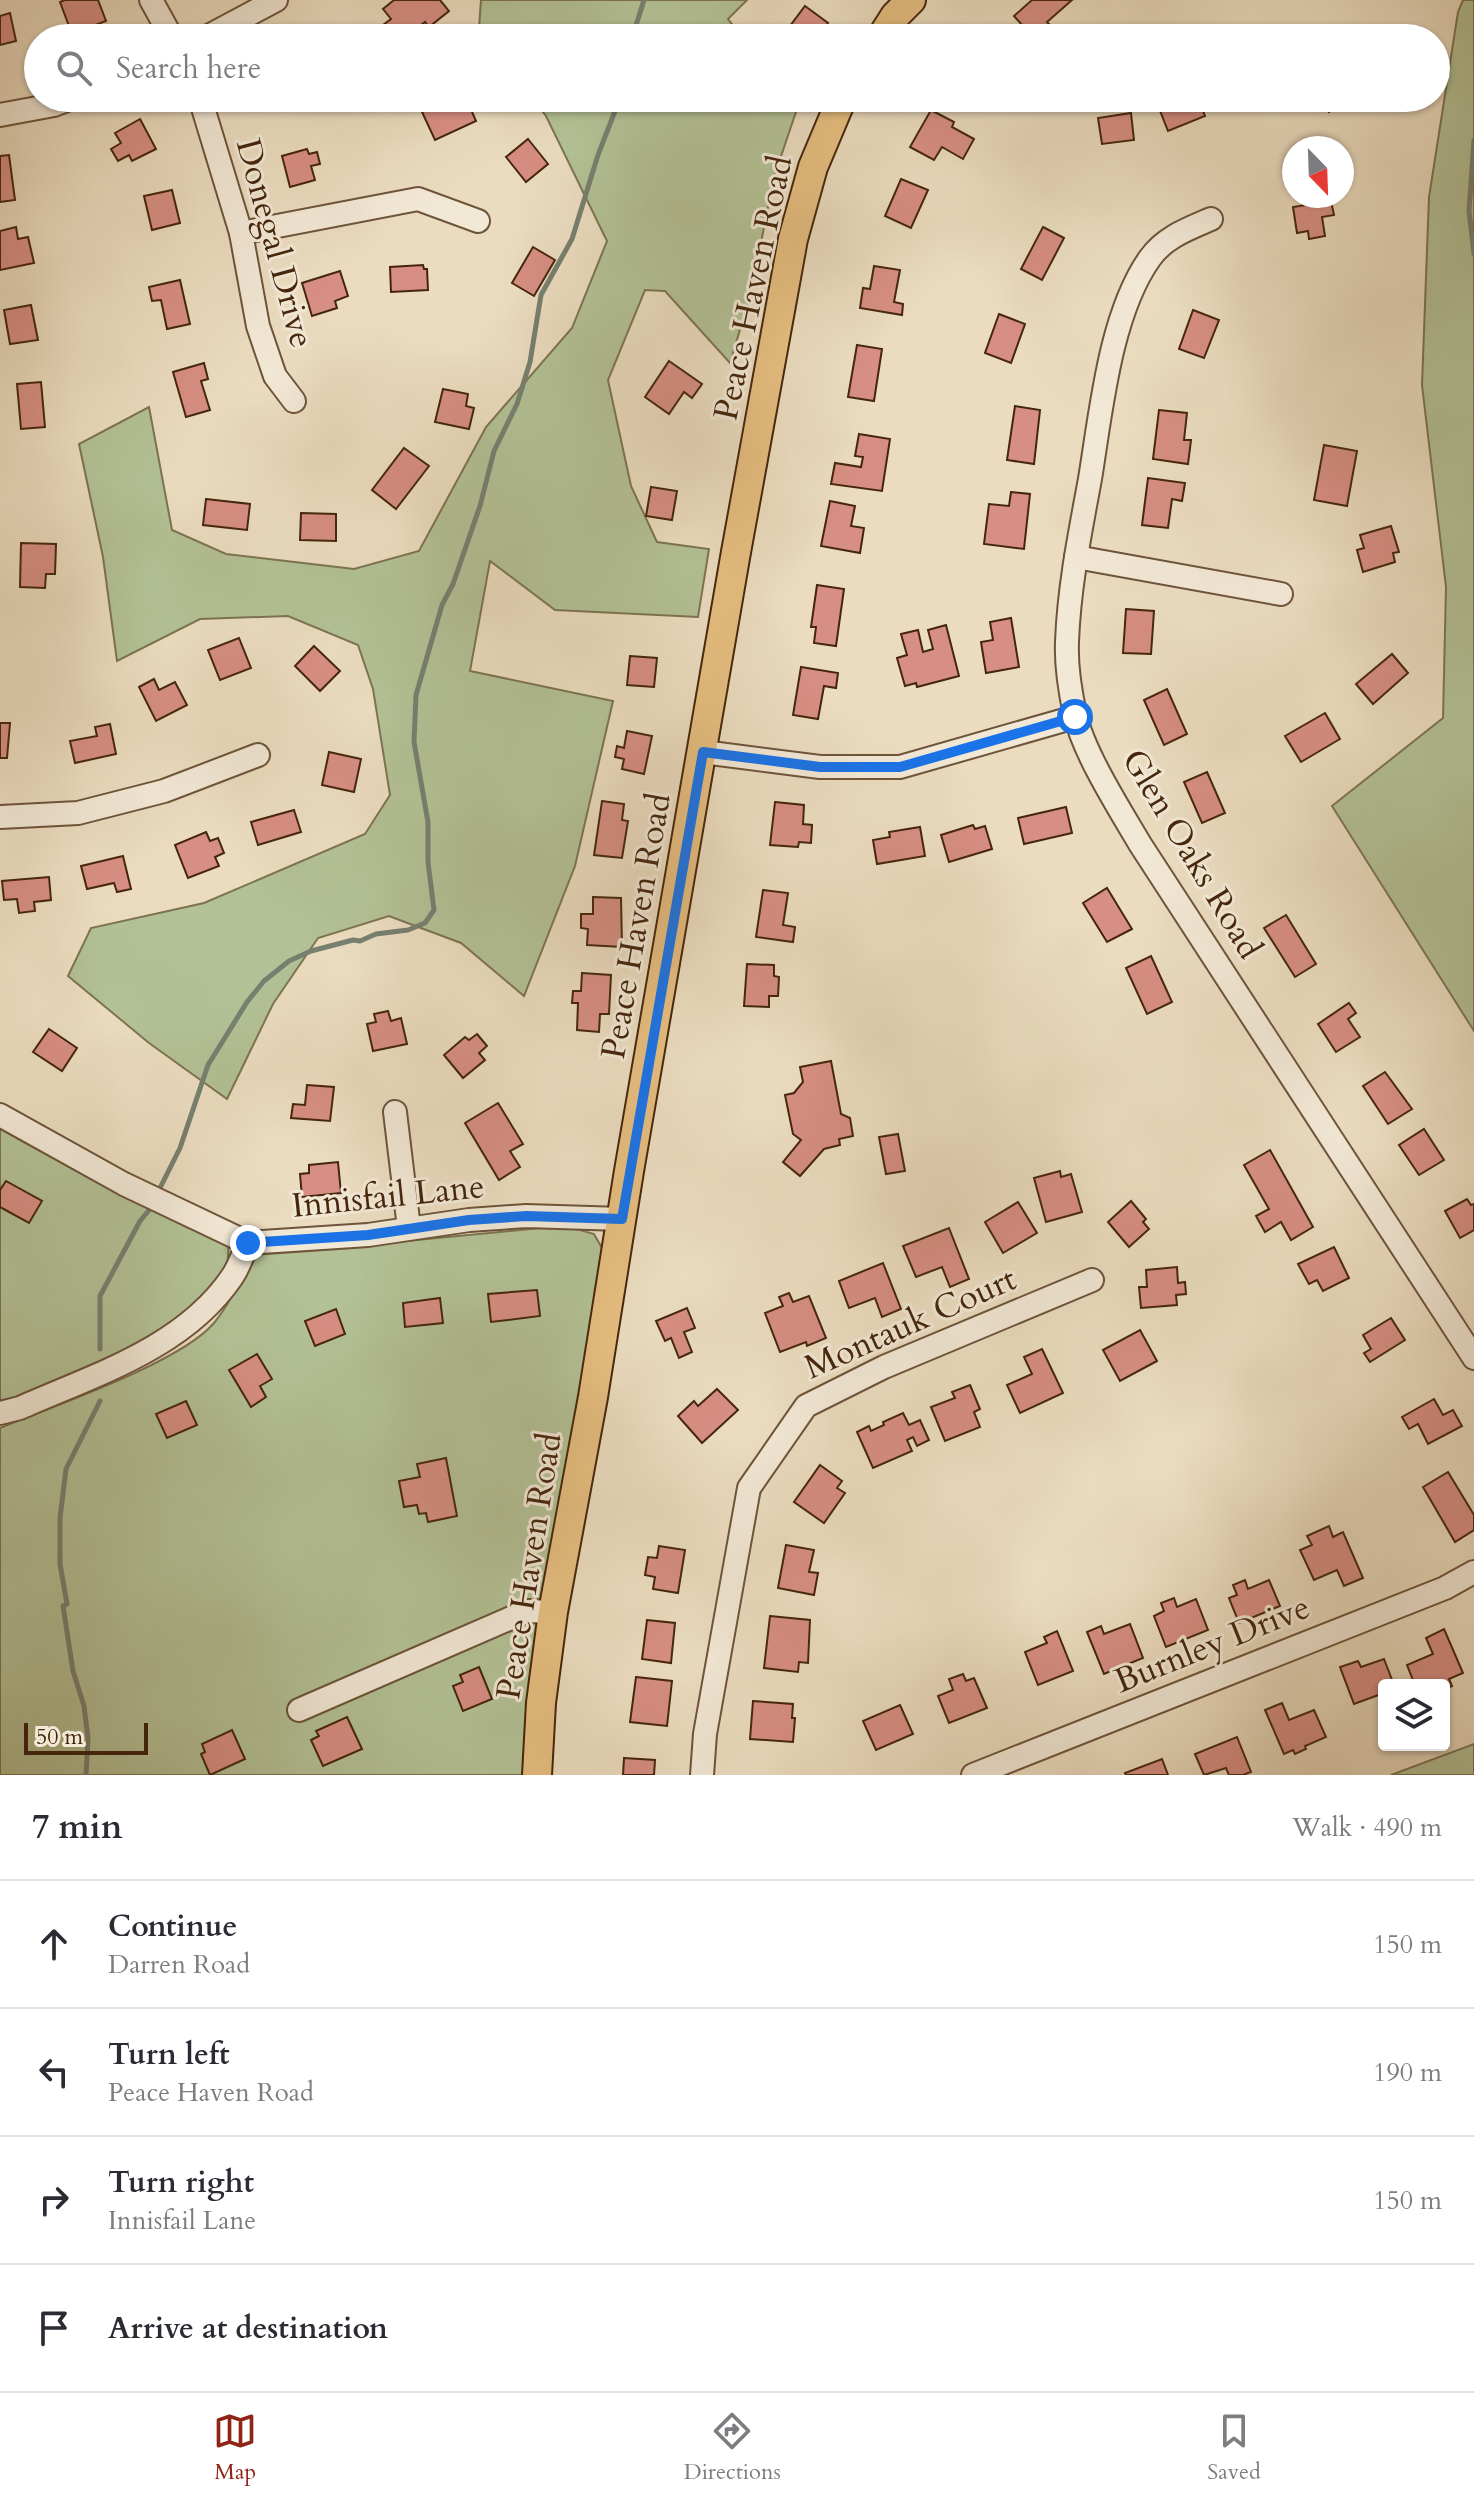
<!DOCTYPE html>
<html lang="en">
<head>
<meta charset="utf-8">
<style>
  body { margin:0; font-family:Cardo,serif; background:#f2f2f3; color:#2b2b33 }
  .controls { position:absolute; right:24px; bottom:24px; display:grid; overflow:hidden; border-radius:8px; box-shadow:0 2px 6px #0004 }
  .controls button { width:72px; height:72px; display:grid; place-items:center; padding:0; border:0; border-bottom:2px solid #e1e1e2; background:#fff; color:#2b2b33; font:40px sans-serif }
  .compass { position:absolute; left:1282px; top:136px; width:72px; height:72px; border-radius:50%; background:#fff; box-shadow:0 2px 6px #0004; rotate:157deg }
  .scale { position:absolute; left:24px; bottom:20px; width:124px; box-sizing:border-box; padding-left:8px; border:4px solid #45260c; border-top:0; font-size:22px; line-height:28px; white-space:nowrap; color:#45260c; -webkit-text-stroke:6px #f2e8d6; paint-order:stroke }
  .stop { position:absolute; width:24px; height:24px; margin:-18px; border:6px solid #1a73e8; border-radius:50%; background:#fff }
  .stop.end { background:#1a73e8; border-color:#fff; box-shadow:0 2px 8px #0008 }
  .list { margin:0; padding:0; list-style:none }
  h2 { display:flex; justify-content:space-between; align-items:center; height:104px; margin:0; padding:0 32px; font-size:34px }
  h2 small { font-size:26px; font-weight:400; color:#7c7c81 }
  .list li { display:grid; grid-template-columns:52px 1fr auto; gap:24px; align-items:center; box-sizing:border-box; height:128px; padding:0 32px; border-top:2px solid #e1e1e2 }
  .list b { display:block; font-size:30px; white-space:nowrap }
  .list p { margin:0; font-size:26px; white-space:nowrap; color:#7c7c81 }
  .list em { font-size:26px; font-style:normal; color:#7c7c81 }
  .icon { flex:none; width:44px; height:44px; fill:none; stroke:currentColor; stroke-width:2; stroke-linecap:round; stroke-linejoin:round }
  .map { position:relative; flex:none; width:1474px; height:1775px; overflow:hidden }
  .search { position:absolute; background:#fff; box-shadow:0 2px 6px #0004; left:24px; right:24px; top:24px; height:88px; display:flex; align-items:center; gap:20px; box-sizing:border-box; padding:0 28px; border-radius:44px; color:#7c7c81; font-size:30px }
  .sheet { height:616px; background:#fff }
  nav { display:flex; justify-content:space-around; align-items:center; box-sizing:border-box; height:112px; border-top:2px solid #e1e1e2; background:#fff; font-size:22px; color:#7c7c81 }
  nav a { display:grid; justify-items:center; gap:4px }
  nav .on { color:#8f2418 }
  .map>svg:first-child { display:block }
  .green { fill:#b3c196; stroke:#7c7451; stroke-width:2 }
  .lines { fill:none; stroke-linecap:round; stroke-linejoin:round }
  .stream { stroke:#778070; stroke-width:5 }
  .building { fill:#d78e84; stroke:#45260c; stroke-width:2 }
  .minor-casing { stroke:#6e5439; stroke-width:26 }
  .major-casing { stroke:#45260c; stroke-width:32 }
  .minor { stroke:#f2e8d6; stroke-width:22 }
  .major { stroke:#e6be80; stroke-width:28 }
  .route { stroke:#1a73e8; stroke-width:10 }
  .labels { text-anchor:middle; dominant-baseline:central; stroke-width:6; stroke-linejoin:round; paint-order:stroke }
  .street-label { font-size:34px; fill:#45260c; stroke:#f2e8d6 }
</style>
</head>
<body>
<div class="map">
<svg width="1474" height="1775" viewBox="0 0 1474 1775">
  <rect width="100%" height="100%" fill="#ebdcc0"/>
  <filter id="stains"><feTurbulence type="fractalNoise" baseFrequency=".0025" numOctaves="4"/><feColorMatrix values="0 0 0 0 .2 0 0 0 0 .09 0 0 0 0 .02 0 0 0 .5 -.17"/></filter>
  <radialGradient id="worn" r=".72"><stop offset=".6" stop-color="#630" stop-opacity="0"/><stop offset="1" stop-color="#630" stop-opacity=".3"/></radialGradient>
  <!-- green -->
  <g class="green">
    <path d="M481 0H747L728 19 743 38H487L479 28Z"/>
    <path d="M1463 0H1474V1031L1332 806 1443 718 1446 587 1422 385 1429 197 1458 12Z"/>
    <path d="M532 98H792L798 106 774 177 751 293 730 363 665 291 645 290 608 380 631 486 657 542 709 549 698 617 555 610 490 561 470 671 613 701 575 866 524 996 461 943 389 916 318 938 273 1004 227 1099 149 1043 68 976 91 928 204 903 365 834 390 795 373 689 358 645 288 616 200 619 117 661 103 557 79 444 149 407 172 530 226 554 354 569 419 551 486 427 572 328 607 241 546 116Z"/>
    <path d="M0 1122 181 1224 229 1244 227 1268 212 1293 160 1339 0 1406Z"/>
    <path d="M551 1227 573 1228 594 1234 606 1255 526 1775H0V1428C53 1406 180 1363 214 1323 232 1301 243 1273 257 1248L344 1247Z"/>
    <path d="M1474 1744V1775H1391Z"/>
  </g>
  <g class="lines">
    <!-- stream -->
    <g class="stream">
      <path d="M632 38 644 0"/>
      <path d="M1474 140 1469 211 1474 254"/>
      <path d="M161 1186 180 1148 208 1065 247 1002 264 981 289 961 311 951 353 940 360 941 376 934 408 930 425 923 434 910 428 862V822L414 742 416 695 442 605 453 584 480 506 494 451 517 404 530 362 541 295 572 239 598 155 620 98"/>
      <path d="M100 1349V1296L140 1221 150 1209"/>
      <path d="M86 1775 88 1738 84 1706 73 1671 63 1606 67 1604 60 1564V1518L66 1469 100 1401"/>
    </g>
  </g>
  <!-- building -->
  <g class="building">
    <path d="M65 0H98L106 21 72 34 60 2Z"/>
    <path d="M394 0H440L449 11 429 27 425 22 405 38H387L379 28 391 19 383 9Z"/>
    <path d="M1032 0H1072L1047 22 1055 30 1046 38H1034L1014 16Z"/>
    <path d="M805 6 828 23 816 38H781Z"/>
    <path d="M10 13 16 41 0 45V16Z"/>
    <path d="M451 98H466L476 121 435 140 422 112Z"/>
    <path d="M1171 98H1198L1205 116 1168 131 1157 103Z"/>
    <path d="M1314 98H1341L1329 112Z"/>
    <path d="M931 110 954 122 952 127 974 139 963 159 942 147 934 160 910 147Z"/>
    <path d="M1131 113 1134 140 1102 144 1098 118Z"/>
    <path d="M140 119 156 149 132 161 129 155 118 161 111 149 121 143 115 133Z"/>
    <path d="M528 139 548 164 526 182 506 157Z"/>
    <path d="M307 149 309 154 317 152 320 164 311 166 315 180 290 187 282 156Z"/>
    <path d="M9 155 15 200 0 202V156Z"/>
    <path d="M901 179 928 190 911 228 885 216Z"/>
    <path d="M172 190 180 223 152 230 144 196Z"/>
    <path d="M1331 201 1334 215 1322 217 1325 236 1309 239 1308 231 1297 233 1293 207Z"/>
    <path d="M16 227 18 239 28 237 34 263 0 270V231Z"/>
    <path d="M1043 227 1064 238 1042 280 1021 269Z"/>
    <path d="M533 247 555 260 534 296 512 283Z"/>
    <path d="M423 265 424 269H427L428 290 391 292 390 267Z"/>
    <path d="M874 266 900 270 894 302 903 304 902 315 860 308 863 288 870 289Z"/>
    <path d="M340 271 348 296 335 301 337 308 312 316 302 283Z"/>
    <path d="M180 280 190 324 167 329 161 300 152 301 149 287Z"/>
    <path d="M31 305 38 340 10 344 4 310Z"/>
    <path d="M1193 310 1219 320 1204 358 1179 349Z"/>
    <path d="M999 314 1025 324 1011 363 985 353Z"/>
    <path d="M857 345 882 349 874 401 848 397Z"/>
    <path d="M669 361 702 384 692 398 684 392 669 414 645 397Z"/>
    <path d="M204 363 208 379 201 381 210 410 186 417 173 372Z"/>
    <path d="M41 382 45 427 21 429 17 384Z"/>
    <path d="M443 389 468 394 466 406 474 408 469 429 435 422Z"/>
    <path d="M1015 406 1040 410 1034 464 1007 460Z"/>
    <path d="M1159 410 1187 413 1184 440H1191L1188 464 1153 459Z"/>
    <path d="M859 434 890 439 882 491 831 484 835 463 861 467 863 457 855 456Z"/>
    <path d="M1324 445 1357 451 1347 506 1314 500Z"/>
    <path d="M404 448 429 466 396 509 372 490Z"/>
    <path d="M1148 478 1185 483 1182 501 1172 499 1168 528 1142 525Z"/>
    <path d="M651 487 677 491 672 520 646 516Z"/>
    <path d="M1011 492 1030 494 1024 549 984 544 989 504 1009 506Z"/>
    <path d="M206 499 250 504 247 530 203 525Z"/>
    <path d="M830 501 855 506 851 526 864 528 860 553 821 546Z"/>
    <path d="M301 513 336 514V541L300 540Z"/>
    <path d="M1391 526 1399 552 1393 553 1395 562 1363 572 1357 550 1364 548 1360 535Z"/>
    <path d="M21 543 56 544 55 574H46L45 588 20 587Z"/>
    <path d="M817 585 844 589 836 646 814 643 816 627H811Z"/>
    <path d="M1126 609 1154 611 1151 654 1123 653Z"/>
    <path d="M1011 618 1019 667 986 673 981 642 993 640 990 622Z"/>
    <path d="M946 625 959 676 917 687 916 683 905 686 897 658 907 655 901 634 918 630 923 652 933 649 928 630Z"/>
    <path d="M239 638 251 668 220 680 208 650Z"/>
    <path d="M314 646 340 671 320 691 295 666Z"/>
    <path d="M1392 654 1408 673 1373 704 1356 684Z"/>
    <path d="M630 656 657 658 654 687 627 685Z"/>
    <path d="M801 667 838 673 836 688 824 686 818 719 793 715Z"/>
    <path d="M154 679 159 690 175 682 187 705 156 721 139 687Z"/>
    <path d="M1167 689 1187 734 1164 745 1144 700Z"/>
    <path d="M1325 713 1340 739 1301 762 1285 736Z"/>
    <path d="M0 723H10L7 758H0Z"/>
    <path d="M110 724 116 754 75 763 70 741 97 736 95 727Z"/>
    <path d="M627 731 652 736 644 774 622 769 624 759 615 757 617 746 624 748Z"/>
    <path d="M329 752 361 759 354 792 322 785Z"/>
    <path d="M1207 772 1225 813 1202 823 1184 782Z"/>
    <path d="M602 801 624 804 622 820 628 821 622 858 594 855Z"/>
    <path d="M775 802 804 805 803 824 812 825 811 843 799 842 798 847 770 845Z"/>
    <path d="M1066 807 1072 833 1024 844 1018 818Z"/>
    <path d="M294 810 301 832 258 845 251 822Z"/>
    <path d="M973 825 975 829 985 826 992 849 949 862 941 835Z"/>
    <path d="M920 827 925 856 877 864 873 840 890 837 889 832Z"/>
    <path d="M206 832 210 841 218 838 224 853 215 857 219 866 188 878 175 845Z"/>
    <path d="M123 856 131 889 117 892 114 883 87 889 81 866Z"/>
    <path d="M49 877 51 900 34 902 35 911 19 913 17 899 4 900 2 881Z"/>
    <path d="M1107 888 1132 929 1107 942 1083 903Z"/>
    <path d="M763 890 788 893 783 925 795 927 793 942 756 937Z"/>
    <path d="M593 897 621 898 622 947 587 945 588 929 581 928V914H593Z"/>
    <path d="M1286 915 1316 964 1295 977 1264 928Z"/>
    <path d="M1151 956 1172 1002 1147 1014 1126 968Z"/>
    <path d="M747 964 774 965V976L779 977 778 996H769V1007L744 1006Z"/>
    <path d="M582 973 611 975 609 1014H600L599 1032 577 1030 578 1003H572L573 991H581Z"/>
    <path d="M1349 1003 1356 1013 1348 1019 1360 1037 1336 1052 1318 1024Z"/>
    <path d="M388 1011 391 1021 401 1018 407 1044 373 1051 367 1024 376 1022 374 1014Z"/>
    <path d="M49 1029 77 1048 62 1071 33 1052Z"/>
    <path d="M477 1034 487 1046 479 1053 485 1060 463 1078 444 1055 465 1037 469 1040Z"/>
    <path d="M831 1061 841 1114 850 1118 853 1136 839 1139 840 1145 824 1149 800 1176 783 1162 801 1140 793 1134 785 1095 794 1093 803 1082 800 1067Z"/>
    <path d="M1385 1072 1412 1109 1388 1124 1363 1086Z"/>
    <path d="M307 1085 334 1087 330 1121 291 1118 293 1104 305 1105Z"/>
    <path d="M498 1103 523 1144 510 1151 520 1167 499 1180 465 1123Z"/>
    <path d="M1424 1129 1444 1160 1419 1175 1399 1145Z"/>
    <path d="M898 1134 905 1171 886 1174 879 1137Z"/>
    <path d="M1270 1150 1313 1227 1291 1240 1281 1222 1265 1232 1256 1216 1269 1209 1244 1165Z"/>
    <path d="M338 1162 341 1193 302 1197 300 1174 309 1173V1165Z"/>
    <path d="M1060 1171 1061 1177 1071 1174 1082 1212 1046 1222 1034 1178Z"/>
    <path d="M6 1181 42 1201 29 1223 0 1207V1190Z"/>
    <path d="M1467 1199 1471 1205 1474 1204V1230L1460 1238 1445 1211Z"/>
    <path d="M1131 1201 1146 1219 1143 1222 1149 1229 1129 1247 1108 1222Z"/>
    <path d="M1018 1202 1037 1233 1003 1253 985 1222Z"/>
    <path d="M949 1228 969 1279 950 1287 942 1267 916 1277 903 1246Z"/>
    <path d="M1334 1247 1349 1278 1323 1291 1317 1280 1309 1284 1298 1264Z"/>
    <path d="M883 1263 901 1309 882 1317 875 1298 849 1308 839 1281Z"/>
    <path d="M1177 1267 1178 1283 1185 1282 1186 1294 1176 1295 1177 1305 1141 1308 1139 1287H1147L1146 1270Z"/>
    <path d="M537 1290 540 1316 491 1322 488 1294Z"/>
    <path d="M789 1293 793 1302 809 1296 826 1338 807 1346 806 1342 780 1352 765 1313 783 1306 779 1297Z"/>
    <path d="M440 1298 443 1323 405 1327 403 1303Z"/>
    <path d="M687 1308 695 1328 684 1332 692 1352 679 1358 671 1338 665 1341 656 1321Z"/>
    <path d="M336 1309 345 1334 315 1346 305 1321Z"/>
    <path d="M1391 1318 1405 1340 1370 1362 1364 1353 1371 1349 1363 1335Z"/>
    <path d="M1140 1330 1157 1361 1120 1381 1103 1350Z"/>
    <path d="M1042 1349 1063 1393 1020 1413 1007 1385 1032 1374 1024 1357Z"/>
    <path d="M257 1354 272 1379 260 1386 266 1397 251 1407 229 1370Z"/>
    <path d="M970 1385 980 1409 974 1412 980 1427 945 1441 931 1407 955 1398 952 1392Z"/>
    <path d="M717 1389 738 1410 702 1443 678 1416 694 1401 698 1406Z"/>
    <path d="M1434 1399 1443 1415 1453 1410 1462 1426 1428 1444 1418 1424 1409 1429 1402 1417Z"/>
    <path d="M186 1401 197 1425 167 1438 156 1414Z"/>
    <path d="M903 1413 909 1425 920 1420 929 1440 917 1446 913 1437 907 1440 912 1451 873 1468 857 1432 869 1426 871 1431 884 1425 883 1422Z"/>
    <path d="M446 1458 457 1516 428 1522 426 1513 419 1514 417 1505 404 1507 399 1481 420 1477 417 1464Z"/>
    <path d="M820 1465 842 1481 837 1488 845 1493 824 1523 794 1502Z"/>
    <path d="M1448 1472 1474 1515V1530L1455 1542 1423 1487Z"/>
    <path d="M1329 1526 1333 1537 1343 1532 1363 1578 1344 1586 1337 1570 1314 1580 1300 1550 1312 1545 1307 1536Z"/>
    <path d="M786 1545 814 1550 809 1572 818 1573 814 1595 778 1588Z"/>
    <path d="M659 1546 685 1550 678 1593 653 1589 655 1577 645 1575 648 1557 657 1558Z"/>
    <path d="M1245 1580 1248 1589 1269 1580 1280 1606 1239 1623 1229 1598 1237 1595 1233 1585Z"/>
    <path d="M1174 1598 1177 1607 1196 1599 1208 1630 1166 1647 1154 1616 1164 1611 1161 1603Z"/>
    <path d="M770 1616 810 1620 808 1663 799 1662 798 1672 764 1668Z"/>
    <path d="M647 1620 675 1623 671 1663 642 1659Z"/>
    <path d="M1130 1624 1143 1658 1104 1674 1087 1632 1101 1626 1104 1634Z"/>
    <path d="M1444 1629 1463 1673 1449 1679 1452 1686 1444 1690V1685H1415L1407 1665 1433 1654 1426 1638Z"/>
    <path d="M1057 1631 1073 1671 1038 1685 1025 1652 1047 1643 1044 1637Z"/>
    <path d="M1384 1659 1394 1685H1384V1693L1354 1704 1340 1667 1358 1661 1361 1667Z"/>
    <path d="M479 1667 492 1699 463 1711 453 1686 463 1682 460 1675Z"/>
    <path d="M963 1674 966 1681 974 1678 987 1708 949 1723 938 1696 953 1690 949 1679Z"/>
    <path d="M636 1677 672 1681 667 1726 630 1722Z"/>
    <path d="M753 1701 793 1704 792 1718H795L793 1742 750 1739Z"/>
    <path d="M1282 1703 1289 1720 1314 1710 1326 1737 1305 1746 1306 1749 1295 1754 1293 1750 1284 1754 1265 1710Z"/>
    <path d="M900 1705 913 1734 876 1750 863 1721Z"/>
    <path d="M347 1717 362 1749 323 1766 311 1740 319 1736 316 1731Z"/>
    <path d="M232 1730 245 1759 210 1775 201 1754 205 1752 202 1744Z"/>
    <path d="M1237 1737 1251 1772 1243 1775H1229L1226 1768 1204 1775 1195 1754Z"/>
    <path d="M624 1758 655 1760 654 1775H623Z"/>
    <path d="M1162 1759 1168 1775H1126L1125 1773Z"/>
  </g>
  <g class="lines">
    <!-- minor casing -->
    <g class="minor-casing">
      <g id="minor">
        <path d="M151 0 172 38"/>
        <path d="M205 38 276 0"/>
        <path d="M200 98 241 233 258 326 275 376 294 401"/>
        <path d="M0 115 54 105 72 98"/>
        <path d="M1211 219C1188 229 1165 237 1150 258 1110 314 1101 412 1090 479 1080 533 1069 587 1067 642 1066 665 1070 691 1075 714 1083 752 1120 810 1140 844L1474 1358"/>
        <path d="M241 233 418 199 478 221"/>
        <path d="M1076 557 1281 594"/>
        <path d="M703 752 820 767H900L1075 717"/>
        <path d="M0 817 78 813 164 791 258 755"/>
        <path d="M395 1112 409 1228"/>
        <path d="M0 1115 124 1184 248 1243 368 1235 469 1220 526 1216 622 1219"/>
        <path d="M0 1413 20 1408C94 1375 184 1348 232 1277 239 1267 243 1254 248 1243"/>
        <path d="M299 1710 527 1611 553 1612"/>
        <path d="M702 1775 705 1734 749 1488 806 1406 884 1367 1092 1280"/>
        <path d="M973 1775 1445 1588 1474 1572"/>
      </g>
    </g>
    <!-- major casing -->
    <g class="major-casing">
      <g id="major">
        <path d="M881 38 895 16 911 0"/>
        <path d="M537 1775 541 1703 553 1612 593 1397 629 1171 736 552 793 239 813 167 842 98"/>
      </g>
    </g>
    <!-- minor -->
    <use href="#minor" class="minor"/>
    <!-- major -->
    <use href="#major" class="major"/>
  </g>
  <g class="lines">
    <!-- route -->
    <path class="route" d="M248 1243 368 1235 469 1220 526 1216 622 1219 703 752 820 767H900L1075 717"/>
  </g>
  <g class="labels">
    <!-- street labels -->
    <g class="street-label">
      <text transform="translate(275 243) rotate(75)">Donegal Drive</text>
      <text transform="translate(753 288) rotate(-78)">Peace Haven Road</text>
      <text transform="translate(1192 854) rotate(59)">Glen Oaks Road</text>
      <text transform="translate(636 926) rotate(-80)">Peace Haven Road</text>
      <text transform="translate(388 1196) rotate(-6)">Innisfail Lane</text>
      <text transform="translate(910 1323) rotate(-24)">Montauk Court</text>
      <text transform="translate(529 1566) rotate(-81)">Peace Haven Road</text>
      <text transform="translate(1212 1644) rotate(-22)">Burnley Drive</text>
    </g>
  </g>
  <rect width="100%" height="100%" filter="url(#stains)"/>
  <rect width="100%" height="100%" fill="url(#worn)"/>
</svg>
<div class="controls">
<button><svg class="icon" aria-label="layers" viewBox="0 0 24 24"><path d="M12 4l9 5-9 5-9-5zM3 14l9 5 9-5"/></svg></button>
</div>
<svg class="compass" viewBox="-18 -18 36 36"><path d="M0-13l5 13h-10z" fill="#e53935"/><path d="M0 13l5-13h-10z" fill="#7c7c81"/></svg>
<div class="scale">50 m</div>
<div class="stop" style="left:1075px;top:717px"></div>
<div class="stop end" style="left:248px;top:1243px"></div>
<div class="search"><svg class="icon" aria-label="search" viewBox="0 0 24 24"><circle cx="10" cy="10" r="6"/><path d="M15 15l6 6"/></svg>Search here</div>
</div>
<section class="sheet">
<h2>7 min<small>Walk · 490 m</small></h2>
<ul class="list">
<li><svg class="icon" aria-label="ahead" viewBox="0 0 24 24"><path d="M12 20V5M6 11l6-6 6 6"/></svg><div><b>Continue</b><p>Darren Road</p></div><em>150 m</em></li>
<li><svg class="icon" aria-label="left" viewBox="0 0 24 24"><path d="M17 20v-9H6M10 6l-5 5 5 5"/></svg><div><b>Turn left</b><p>Peace Haven Road</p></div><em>190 m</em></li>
<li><svg class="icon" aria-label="right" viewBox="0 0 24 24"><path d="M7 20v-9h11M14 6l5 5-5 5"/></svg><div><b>Turn right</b><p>Innisfail Lane</p></div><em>150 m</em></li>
<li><svg class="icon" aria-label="arrive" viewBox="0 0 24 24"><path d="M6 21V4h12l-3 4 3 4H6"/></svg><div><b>Arrive at destination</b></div></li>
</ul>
</section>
<nav>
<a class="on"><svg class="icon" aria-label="map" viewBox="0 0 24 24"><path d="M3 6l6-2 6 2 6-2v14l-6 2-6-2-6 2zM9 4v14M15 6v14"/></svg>Map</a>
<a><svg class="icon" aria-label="directions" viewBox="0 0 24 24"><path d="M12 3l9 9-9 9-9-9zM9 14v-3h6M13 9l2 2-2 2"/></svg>Directions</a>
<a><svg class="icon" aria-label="saved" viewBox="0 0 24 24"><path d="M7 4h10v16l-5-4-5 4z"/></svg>Saved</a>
</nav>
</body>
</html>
